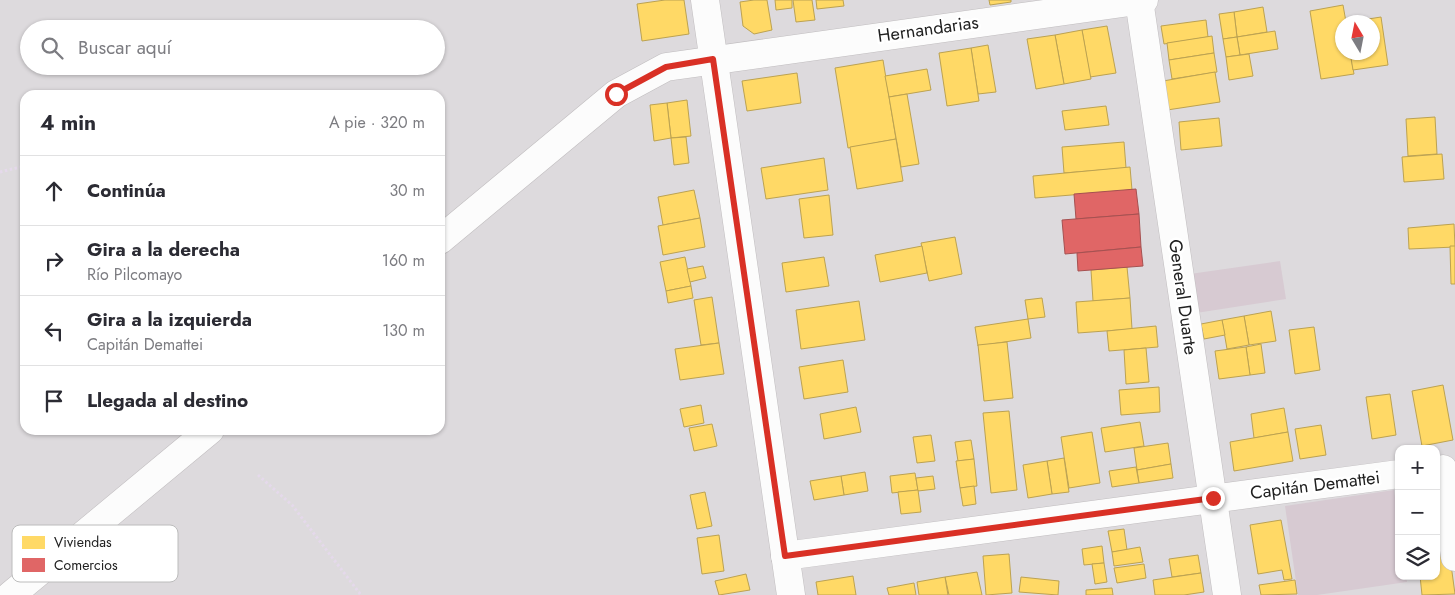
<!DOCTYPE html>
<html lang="es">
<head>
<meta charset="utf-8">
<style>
  body { margin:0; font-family:Jost,sans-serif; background:#f7f7f7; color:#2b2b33 }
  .controls { position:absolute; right:15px; bottom:15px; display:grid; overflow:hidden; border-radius:10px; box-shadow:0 1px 4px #0004 }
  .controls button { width:45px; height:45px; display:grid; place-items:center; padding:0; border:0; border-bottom:1px solid #e1e1e2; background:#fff; color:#2b2b33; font:25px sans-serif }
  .compass { position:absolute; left:1335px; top:15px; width:45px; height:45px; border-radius:50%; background:#fff; box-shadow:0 1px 4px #0004; rotate:350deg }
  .stop { position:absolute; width:15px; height:15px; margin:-11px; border:4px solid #d93025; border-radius:50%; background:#fff }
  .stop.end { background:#d93025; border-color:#fff; box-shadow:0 1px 5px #0008 }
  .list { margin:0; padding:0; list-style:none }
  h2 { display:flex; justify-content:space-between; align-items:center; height:65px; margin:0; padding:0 20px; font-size:21px }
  h2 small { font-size:16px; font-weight:400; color:#7c7c81 }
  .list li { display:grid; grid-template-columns:32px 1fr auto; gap:15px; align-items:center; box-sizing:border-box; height:70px; padding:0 20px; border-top:1px solid #e1e1e2 }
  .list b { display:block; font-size:19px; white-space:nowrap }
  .list p { margin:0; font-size:16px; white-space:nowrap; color:#7c7c81 }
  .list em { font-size:16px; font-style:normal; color:#7c7c81 }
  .icon { flex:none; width:28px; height:28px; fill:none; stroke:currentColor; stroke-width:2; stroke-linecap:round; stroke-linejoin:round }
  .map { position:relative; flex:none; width:1455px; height:595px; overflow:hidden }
  .search { position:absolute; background:#fff; box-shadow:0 1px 4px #0004; left:20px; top:20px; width:425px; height:55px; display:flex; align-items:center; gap:12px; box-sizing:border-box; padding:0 18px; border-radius:28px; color:#7c7c81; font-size:19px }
  .panel { position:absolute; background:#fff; box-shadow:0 1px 4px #0004; left:20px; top:90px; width:425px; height:345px; border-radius:15px }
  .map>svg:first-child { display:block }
  .residential { fill:#dddadd; fill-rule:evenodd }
  .construction { fill:#d7cad2 }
  .homes { fill:#ffd966; stroke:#bca251 }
  .shops { fill:#e06666; stroke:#a65151 }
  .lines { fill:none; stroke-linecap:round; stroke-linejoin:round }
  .minor-casing { stroke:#c0bdbf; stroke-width:29 }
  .path { stroke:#e5d9eb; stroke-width:3; stroke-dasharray:2.5 2.5; stroke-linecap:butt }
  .minor { stroke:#fcfcfc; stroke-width:28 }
  .route { stroke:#d93025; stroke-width:6 }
  .labels { text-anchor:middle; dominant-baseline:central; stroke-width:5; stroke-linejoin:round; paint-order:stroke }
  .street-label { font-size:18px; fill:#202020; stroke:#fff }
  .key { fill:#fff; stroke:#bcbcbc; stroke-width:1 }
  .key-label { font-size:14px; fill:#202020 }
</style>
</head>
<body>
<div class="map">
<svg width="1455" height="595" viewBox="0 0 1455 595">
  <rect width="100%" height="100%" fill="#eee8ed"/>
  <!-- residential -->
  <path class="residential" d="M0 0H1455V595H0ZM1342 22H1372V52H1342ZM29 29H436V66H29ZM25 95H440V430H25ZM1399 449H1436V576H1399Z"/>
  <!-- construction -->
  <g class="construction">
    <path d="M1280 261 1286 299 1196 313 1190 274Z"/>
    <path d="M1394 490 1399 525V576H1406L1407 582 1317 595H1298L1285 506Z"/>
  </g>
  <!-- homes -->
  <g class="homes">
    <path d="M665 0H684L689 34 642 41 637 4Z"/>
    <path d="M754 0H767L772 30 754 34 743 26 740 2Z"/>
    <path d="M775 0H792V8L776 10Z"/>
    <path d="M793 0H812L815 20 796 22Z"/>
    <path d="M816 0H843L844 6 817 9Z"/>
    <path d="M989 0H1011V2L990 5Z"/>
    <path d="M1343 5 1346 22H1342V52H1350L1354 74 1321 79 1310 11Z"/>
    <path d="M1263 7 1267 32 1237 37 1234 12Z"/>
    <path d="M1234 12 1237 37 1223 39 1219 14Z"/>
    <path d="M1381 17 1388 65 1353 70 1350 52H1372V22H1349Z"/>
    <path d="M1206 20 1208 37 1164 44 1161 26Z"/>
    <path d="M1107 26 1116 73 1090 77 1082 30Z"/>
    <path d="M1082 30 1091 79 1064 84 1055 35Z"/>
    <path d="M1275 31 1278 49 1240 55 1237 37Z"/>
    <path d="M1055 35 1064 84 1036 89 1027 39Z"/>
    <path d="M1212 36 1214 53 1169 60 1167 43Z"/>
    <path d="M1237 37 1240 55 1226 57 1223 39Z"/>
    <path d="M988 45 996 92 978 94 971 48Z"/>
    <path d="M971 48 979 101 947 106 939 53Z"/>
    <path d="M1214 53 1217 72 1172 79 1169 60Z"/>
    <path d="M1249 54 1253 76 1229 80 1226 57Z"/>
    <path d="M883 60 896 139 848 148 835 68Z"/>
    <path d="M927 69 931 90 889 97 885 76Z"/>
    <path d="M1215 72 1220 102 1167 110 1163 81Z"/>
    <path d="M797 73 801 103 747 111 742 81Z"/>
    <path d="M907 94 919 164 901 167 889 97Z"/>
    <path d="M687 100 691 136 671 138 667 103Z"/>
    <path d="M667 103 671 138 654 141 650 105Z"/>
    <path d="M1106 106 1109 125 1065 130 1062 111Z"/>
    <path d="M1435 117 1437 154 1408 156 1406 119Z"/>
    <path d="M1219 118 1222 146 1181 150 1179 122Z"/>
    <path d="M686 137 689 163 674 165 671 138Z"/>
    <path d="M896 139 903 181 857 189 850 147Z"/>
    <path d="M1124 142 1126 168 1064 173 1062 147Z"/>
    <path d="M1442 154 1444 179 1404 182 1402 157Z"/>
    <path d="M824 158 828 190 766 199 761 168Z"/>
    <path d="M1130 167 1132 190 1035 198 1033 176Z"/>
    <path d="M694 190 700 218 663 225 658 197Z"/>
    <path d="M829 195 833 235 804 238 799 199Z"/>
    <path d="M700 218 705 247 663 255 658 226Z"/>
    <path d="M1454 224 1455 247 1409 249 1408 228Z"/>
    <path d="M955 237 962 274 929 281 921 243Z"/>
    <path d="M922 246 927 273 880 282 875 255Z"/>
    <path d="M1450 246H1455V284H1451Z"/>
    <path d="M685 257 691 286 666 291 660 262Z"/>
    <path d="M824 257 829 286 786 292 782 263Z"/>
    <path d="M703 266 706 278 690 282 687 269Z"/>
    <path d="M1127 267 1130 298 1093 301 1091 270Z"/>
    <path d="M691 286 693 298 668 303 666 291Z"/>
    <path d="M712 297 719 343 701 345 694 300Z"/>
    <path d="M1042 298 1045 317 1028 319 1025 300Z"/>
    <path d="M1130 298 1132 329 1078 333 1076 302Z"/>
    <path d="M859 301 865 340 801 349 796 310Z"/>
    <path d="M1271 311 1276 341 1249 345 1244 316Z"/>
    <path d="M1244 316 1249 345 1227 349 1222 320Z"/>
    <path d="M1028 319 1031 338 978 346 975 327Z"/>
    <path d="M1222 320 1225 335 1204 339 1201 324Z"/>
    <path d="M1156 326 1158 347 1109 351 1107 331Z"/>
    <path d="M1314 327 1320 370 1295 374 1289 330Z"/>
    <path d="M1007 342 1013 398 984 401 978 345Z"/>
    <path d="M719 343 724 374 680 380 675 349Z"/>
    <path d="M1261 344 1265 373 1250 375 1246 347Z"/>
    <path d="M1246 347 1250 375 1219 379 1215 351Z"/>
    <path d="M1146 348 1149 382 1126 384 1124 350Z"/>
    <path d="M843 360 848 392 804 399 799 367Z"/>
    <path d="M1443 385 1453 440 1422 446 1412 391Z"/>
    <path d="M1159 387 1160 412 1121 415 1119 390Z"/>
    <path d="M1390 394 1396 435 1372 439 1366 397Z"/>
    <path d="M701 405 704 423 684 427 680 409Z"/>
    <path d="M856 407 861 432 824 439 820 414Z"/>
    <path d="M1284 408 1288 432 1254 438 1251 414Z"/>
    <path d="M1009 411 1017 490 991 493 983 413Z"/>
    <path d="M1140 422 1144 446 1105 452 1101 428Z"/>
    <path d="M712 424 717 446 694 451 689 428Z"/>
    <path d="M1321 425 1326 455 1300 459 1295 429Z"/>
    <path d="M1092 432 1100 483 1069 488 1061 437Z"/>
    <path d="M1288 432 1293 461 1234 471 1230 442Z"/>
    <path d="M931 435 935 461 917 463 913 437Z"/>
    <path d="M971 440 974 459 958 461 955 442Z"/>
    <path d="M1168 443 1171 464 1137 470 1134 448Z"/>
    <path d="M1064 458 1069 492 1052 494 1047 461Z"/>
    <path d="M974 459 977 486 960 488 956 461Z"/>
    <path d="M1047 461 1052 494 1028 498 1023 465Z"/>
    <path d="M1171 464 1173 478 1139 483 1137 470Z"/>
    <path d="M1136 467 1139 483 1112 487 1109 471Z"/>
    <path d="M865 472 868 491 844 495 841 476Z"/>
    <path d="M915 473 918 490 892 493 890 476Z"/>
    <path d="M841 476 844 495 814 500 810 481Z"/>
    <path d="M933 476 935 489 918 491 916 478Z"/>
    <path d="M974 486 976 504 963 506 960 488Z"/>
    <path d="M918 490 921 512 901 514 898 492Z"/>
    <path d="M705 492 712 526 697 529 690 495Z"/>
    <path d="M1281 520 1292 579 1284 580 1282 570 1258 574 1250 525Z"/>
    <path d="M1124 529 1127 550 1112 552 1108 531Z"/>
    <path d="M719 535 724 571 702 574 697 538Z"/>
    <path d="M1102 546 1104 563 1084 565 1082 549Z"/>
    <path d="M1140 547 1143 562 1114 566 1112 552Z"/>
    <path d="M1449 550 1455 594 1422 595 1420 576H1436V552Z"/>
    <path d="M1009 554 1012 593 986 595 983 556Z"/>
    <path d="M1198 555 1201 573 1172 577 1169 559Z"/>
    <path d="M1104 563 1107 582 1095 584 1092 564Z"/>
    <path d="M1144 564 1146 578 1117 583 1114 568Z"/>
    <path d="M977 572 982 595H949L945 577Z"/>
    <path d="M1201 573 1204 592 1184 595H1155L1153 580Z"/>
    <path d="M746 574 750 590 719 595 715 581Z"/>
    <path d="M853 576 856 595H818L816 582Z"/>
    <path d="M945 577 948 595H919L917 582Z"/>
    <path d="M1021 577 1059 581 1058 595 1019 592Z"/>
    <path d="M1295 580 1297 594 1261 595 1259 585Z"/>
    <path d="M914 583 916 595H889L887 588Z"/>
    <path d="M1112 588 1113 595H1086V590Z"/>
  </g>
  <!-- shops -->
  <g class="shops">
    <path d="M1136 189 1139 214 1076 219 1074 194Z"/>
    <path d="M1139 214 1141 247 1065 254 1062 220Z"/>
    <path d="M1141 247 1143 266 1078 271 1077 253Z"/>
  </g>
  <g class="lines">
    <!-- minor casing -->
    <g class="minor-casing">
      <g id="minor">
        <path d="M705 0 791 595"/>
        <path d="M1139 0 1227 595"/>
        <path d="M440 240 616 94 666 67 1144 0"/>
        <path d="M1443 469 1455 557"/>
        <path d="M785 556 1399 474"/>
        <path d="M11 595 210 430"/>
      </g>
    </g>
    <!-- path -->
    <g class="path">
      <path d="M0 172 25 166"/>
      <path d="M258 475 292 505 361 595"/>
    </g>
    <!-- minor -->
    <use href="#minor" class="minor"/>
  </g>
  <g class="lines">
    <!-- route -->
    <path class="route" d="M616 94 666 67 713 59 785 556 1213 498"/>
  </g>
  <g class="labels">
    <!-- street labels -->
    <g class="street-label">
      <text transform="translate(928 29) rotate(-8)">Hernandarias</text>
      <text transform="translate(1183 297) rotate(82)">General Duarte</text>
      <text transform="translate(1315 485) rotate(-7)">Capitán Demattei</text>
    </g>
  </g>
  <!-- legend -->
  <rect x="12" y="525" width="166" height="57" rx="8" class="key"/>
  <rect x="22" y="536" width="23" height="13" fill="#ffd966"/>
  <rect x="22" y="558" width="23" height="14" fill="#e06666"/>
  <g class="key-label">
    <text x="54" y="547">Viviendas</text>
    <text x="54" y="570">Comercios</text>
  </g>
</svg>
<div class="controls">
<button>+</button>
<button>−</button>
<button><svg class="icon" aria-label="layers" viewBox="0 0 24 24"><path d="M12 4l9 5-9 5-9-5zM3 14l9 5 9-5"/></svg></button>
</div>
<svg class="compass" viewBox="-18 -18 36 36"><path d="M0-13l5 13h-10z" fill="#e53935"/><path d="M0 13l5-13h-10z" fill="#7c7c81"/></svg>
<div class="stop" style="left:616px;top:94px"></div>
<div class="stop end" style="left:1213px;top:498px"></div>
<div class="search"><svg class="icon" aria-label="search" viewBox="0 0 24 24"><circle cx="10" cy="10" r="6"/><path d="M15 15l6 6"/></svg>Buscar aquí</div>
<section class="panel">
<h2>4 min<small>A pie · 320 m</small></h2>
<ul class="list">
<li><svg class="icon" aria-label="ahead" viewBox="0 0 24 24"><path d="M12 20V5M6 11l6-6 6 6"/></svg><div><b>Continúa</b></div><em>30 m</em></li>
<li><svg class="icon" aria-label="right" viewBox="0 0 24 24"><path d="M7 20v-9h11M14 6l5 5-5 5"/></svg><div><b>Gira a la derecha</b><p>Río Pilcomayo</p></div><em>160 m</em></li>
<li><svg class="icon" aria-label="left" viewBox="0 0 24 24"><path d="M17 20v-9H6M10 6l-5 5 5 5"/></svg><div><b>Gira a la izquierda</b><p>Capitán Demattei</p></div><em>130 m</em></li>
<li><svg class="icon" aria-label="arrive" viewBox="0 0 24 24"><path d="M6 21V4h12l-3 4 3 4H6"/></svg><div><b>Llegada al destino</b></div></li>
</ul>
</section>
</div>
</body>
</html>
